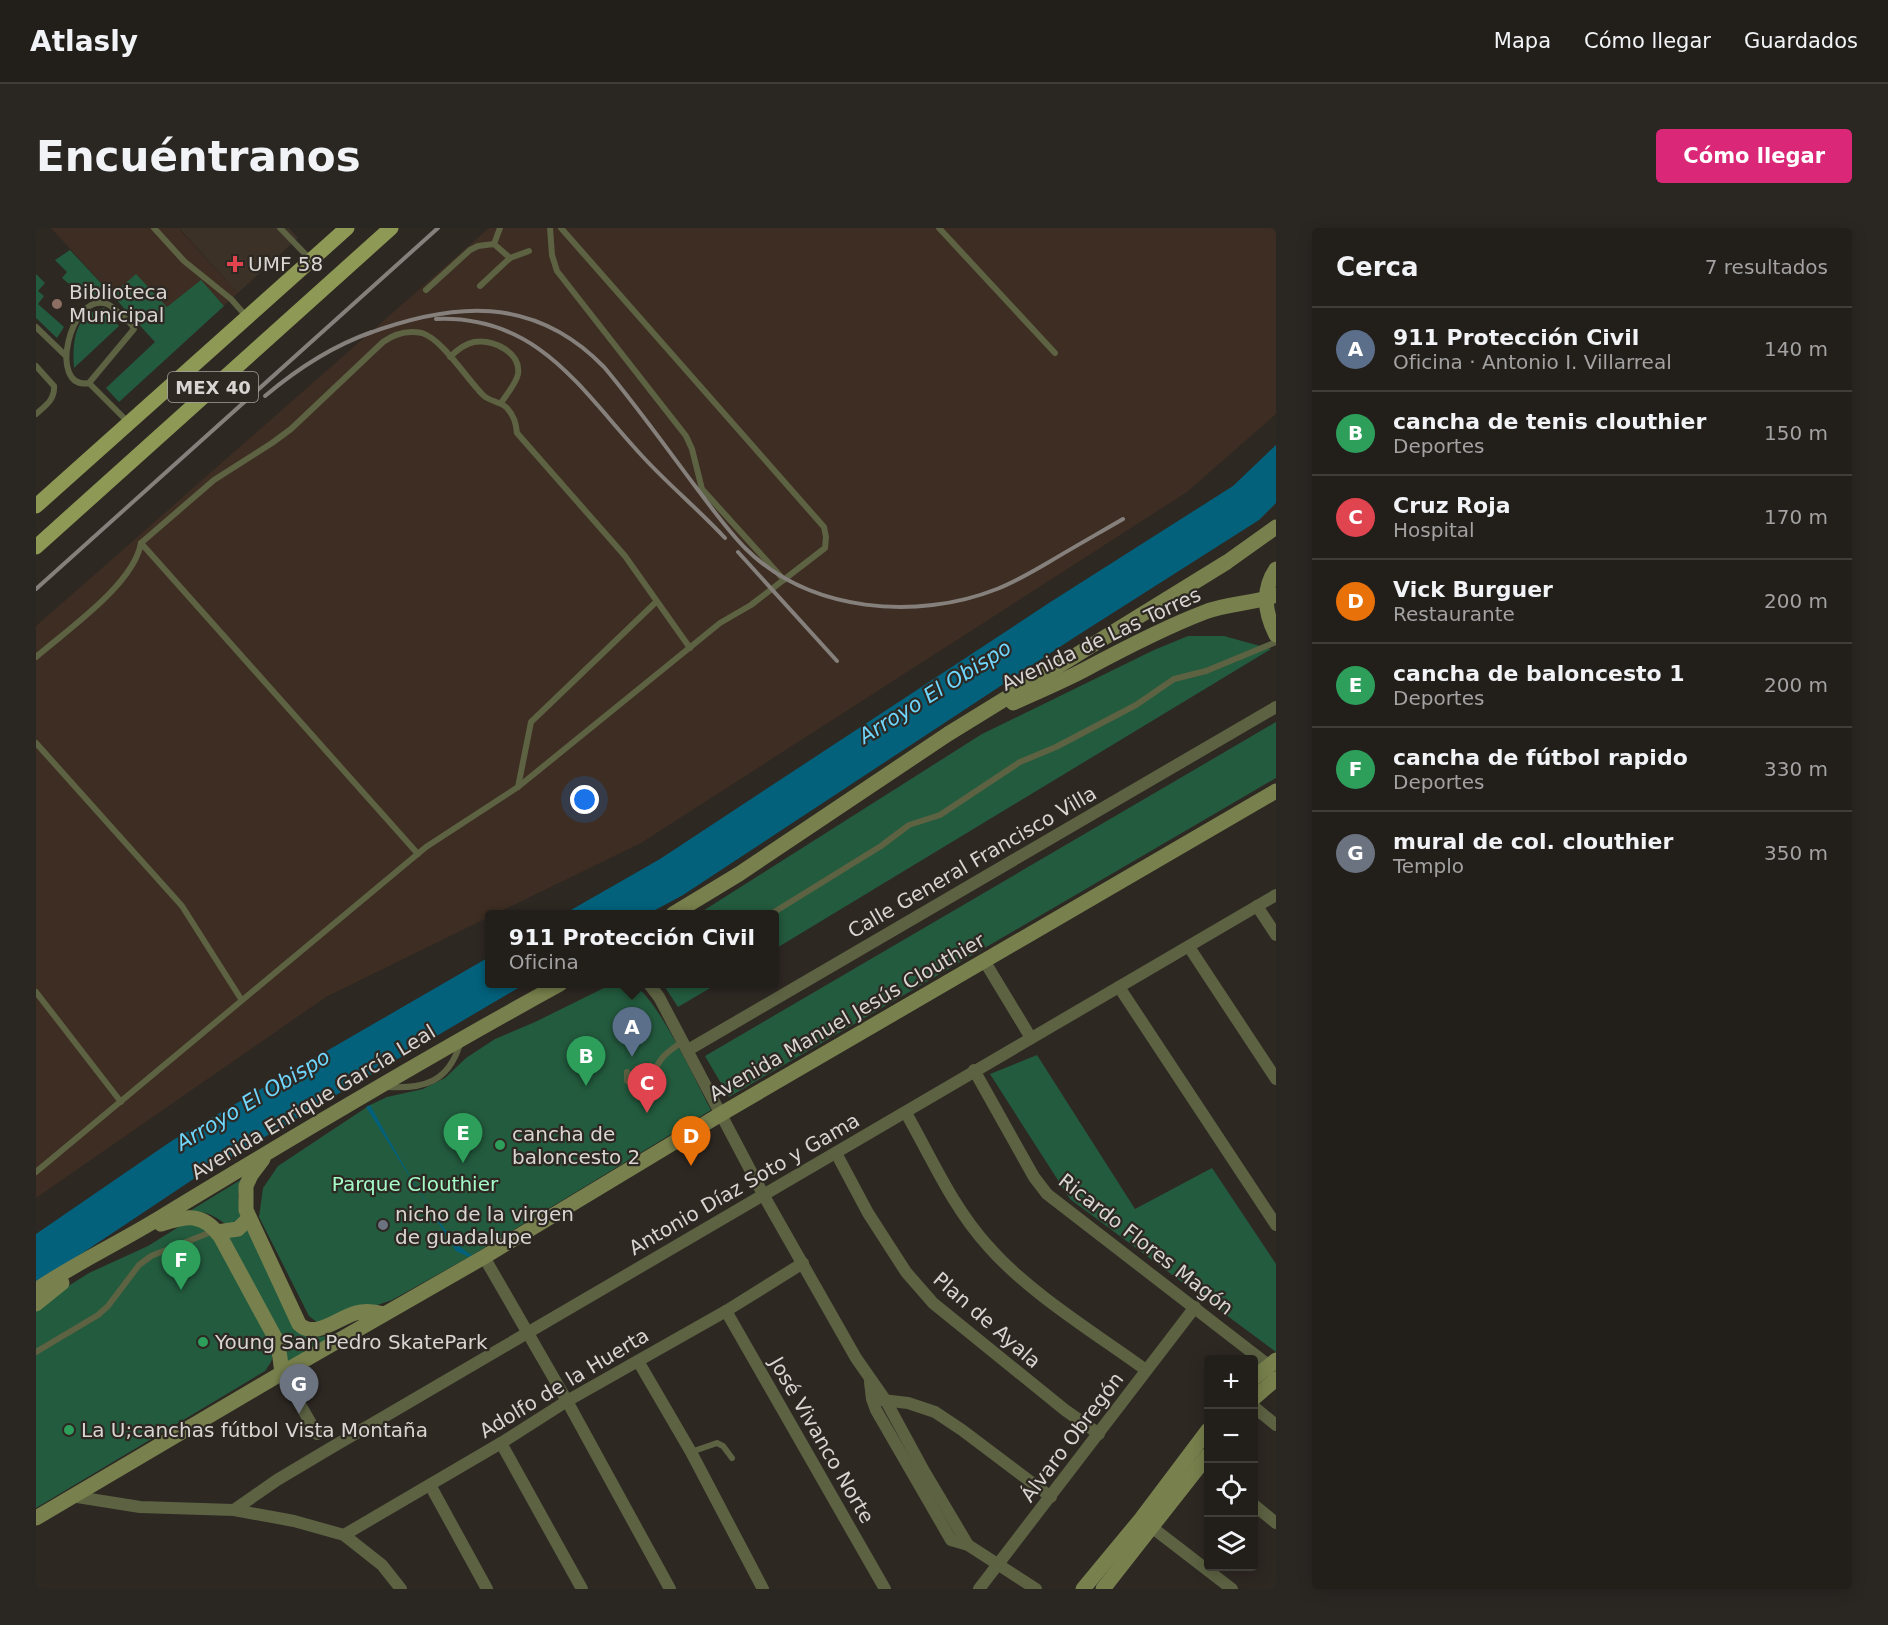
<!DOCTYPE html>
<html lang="es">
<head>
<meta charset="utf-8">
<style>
  body { margin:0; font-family:"DejaVu Sans",sans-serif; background:#2a2723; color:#f1f3f6 }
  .controls { position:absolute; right:18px; bottom:18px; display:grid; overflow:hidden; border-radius:6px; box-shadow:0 3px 15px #0003 }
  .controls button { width:54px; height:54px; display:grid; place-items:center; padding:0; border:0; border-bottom:2px solid #3f3c39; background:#221e1a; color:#f1f3f6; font:30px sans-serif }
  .you { position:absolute; left:549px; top:572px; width:21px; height:21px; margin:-15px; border:4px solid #fff; border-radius:50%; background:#1a73e8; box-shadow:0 0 0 9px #1a73e833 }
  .badge { display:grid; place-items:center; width:39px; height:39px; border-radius:50%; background:#db2777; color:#fff; font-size:20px; font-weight:700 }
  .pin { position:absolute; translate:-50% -50px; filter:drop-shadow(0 2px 3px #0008) }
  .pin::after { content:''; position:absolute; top:32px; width:21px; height:18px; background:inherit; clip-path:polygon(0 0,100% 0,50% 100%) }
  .popup { position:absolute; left:449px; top:682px; width:294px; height:78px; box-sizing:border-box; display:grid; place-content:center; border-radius:6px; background:#221e1a; filter:drop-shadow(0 2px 4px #0005); font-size:20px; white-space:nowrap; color:#a2a2a2 }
  .popup b { font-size:22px; color:#f1f3f6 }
  .popup::after { content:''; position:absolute; left:50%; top:100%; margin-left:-12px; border:12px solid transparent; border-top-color:#221e1a }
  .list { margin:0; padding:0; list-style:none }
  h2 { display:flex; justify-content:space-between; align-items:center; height:78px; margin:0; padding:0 24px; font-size:26px }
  h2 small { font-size:20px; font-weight:400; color:#a2a2a2 }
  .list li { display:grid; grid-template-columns:39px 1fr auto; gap:18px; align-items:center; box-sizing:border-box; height:84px; padding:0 24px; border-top:2px solid #3f3c39 }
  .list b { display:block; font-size:22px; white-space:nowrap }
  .list p { margin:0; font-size:20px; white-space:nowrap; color:#a2a2a2 }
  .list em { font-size:20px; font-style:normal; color:#a2a2a2 }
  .icon { flex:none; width:33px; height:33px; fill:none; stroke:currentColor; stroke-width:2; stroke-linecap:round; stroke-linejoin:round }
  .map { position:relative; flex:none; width:1240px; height:1361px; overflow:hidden; border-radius:6px }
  header { display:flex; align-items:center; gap:36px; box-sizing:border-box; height:84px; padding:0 30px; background:#221e1a; border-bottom:2px solid #3f3c39 }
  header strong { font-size:28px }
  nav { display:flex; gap:33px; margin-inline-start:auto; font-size:21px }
  .intro { display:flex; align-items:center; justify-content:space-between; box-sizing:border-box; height:144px; padding:0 36px }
  h1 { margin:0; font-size:42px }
  .button { padding:15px 27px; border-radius:6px; background:#db2777; color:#fff; font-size:21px; font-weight:700 }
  main { display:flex; gap:36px; padding:0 36px }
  aside { flex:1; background:#221e1a; border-radius:6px; box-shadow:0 3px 15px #0003 }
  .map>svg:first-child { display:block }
  .industrial { fill:#3d2d22 }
  .built { fill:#3b3127 }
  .green { fill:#235b3e }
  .water { fill:#03617c }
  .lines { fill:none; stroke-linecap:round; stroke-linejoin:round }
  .lane { stroke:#5c6242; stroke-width:6 }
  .street { stroke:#5c6242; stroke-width:12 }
  .secondary { stroke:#78814d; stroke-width:15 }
  .primary { stroke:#8e9955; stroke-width:15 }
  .rail { stroke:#85807c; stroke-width:4 }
  .health-dot { fill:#e0444e; stroke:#2e2823; stroke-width:2 }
  .education-dot { fill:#8d6e63; stroke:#2e2823; stroke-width:2 }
  .leisure-dot { fill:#2e9e5b; stroke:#2e2823; stroke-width:2 }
  .worship-dot { fill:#6b7280; stroke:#2e2823; stroke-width:2 }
  .labels { text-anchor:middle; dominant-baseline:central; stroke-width:4.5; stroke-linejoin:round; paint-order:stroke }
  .shield { fill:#2e2823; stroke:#a6a19e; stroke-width:1.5 }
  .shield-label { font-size:18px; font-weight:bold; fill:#d9d5d2 }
  .poi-label { font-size:20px; fill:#d9d5d2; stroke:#2e2823; text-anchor:start }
  .street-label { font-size:20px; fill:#d9d5d2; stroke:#2e2823 }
  .park-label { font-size:20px; fill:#a4fbc8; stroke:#2e2823 }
  .water-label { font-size:21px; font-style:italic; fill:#6fd7fe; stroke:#2e2823 }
</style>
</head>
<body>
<header>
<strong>Atlasly</strong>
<nav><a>Mapa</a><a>Cómo llegar</a><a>Guardados</a></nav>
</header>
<div class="intro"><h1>Encuéntranos</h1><a class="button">Cómo llegar</a></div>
<main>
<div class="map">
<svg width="1240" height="1361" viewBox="0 0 1240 1361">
  <rect width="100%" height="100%" fill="#2e2823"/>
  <!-- industrial -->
  <g class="industrial">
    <path d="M15 0H145L144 2 202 65 132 128Z"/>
    <path d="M453 0H1240V186L1151 264 605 615 459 686H454L453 689 290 769 0 970V398Z"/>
  </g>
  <!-- built -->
  <path class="built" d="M145 0H253L262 10 202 65 144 1Z"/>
  <!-- green -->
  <g class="green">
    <path d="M34 22 76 67 60 68 53 73 26 50 31 44 19 32Z"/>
    <path d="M0 46 9 55 2 63 8 68 2 76 28 99 21 110 0 90Z"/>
    <path d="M100 46 131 79 165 52 188 78 83 174 70 160 119 114 76 67Z"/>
    <path d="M68 80 83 98 38 140C36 115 38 85 68 80Z"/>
    <path d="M1152 408H1188L1235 421 739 721 738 686H662L946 506 1118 422Z"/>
    <path d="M1240 494V550L693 869 669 828Z"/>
    <path d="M576 756C583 756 592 754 599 758 623 773 660 854 675 882L433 1029 356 1072 295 1093 282 1095 273 1088 223 989 227 960 242 938 334 877 351 869 387 861 409 850 430 830 459 811 499 794Z"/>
    <path d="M627 756H681L642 779Z"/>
    <path d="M1001 827 1099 981 1176 940 1240 1036V1124L1034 971 954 846Z"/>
    <path d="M206 951 202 968 206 991 191 997C177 987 169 982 152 984Z"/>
    <path d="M160 993 181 1011 238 1124 235 1134 229 1143 0 1280V1083L26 1062 53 1045 112 1018 149 995Z"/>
    <path d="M212 1001 272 1106C289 1114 306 1102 322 1095L250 1138 189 1010Z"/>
  </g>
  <!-- water -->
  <g class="water">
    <path d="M1240 217V275L1223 292 1039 409 647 667 612 686H528L624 631 1016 373 1197 258Z"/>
    <path d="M453 729 454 756H489L159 950 0 1056V1006L137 912Z"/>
    <path d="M334 877C353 910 406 1013 436 1027L433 1029 420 1023 330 879Z"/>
  </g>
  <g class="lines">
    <!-- lane -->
    <g class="lane">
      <path d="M118 0 148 33 195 71 210 88"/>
      <path d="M244 0 275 32"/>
      <path d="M464 0 458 16 474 30"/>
      <path d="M514 0 516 27 521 43 650 208 656 221 666 261 748 352"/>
      <path d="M903 0 1019 125"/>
      <path d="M444 58 474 30 493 23"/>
      <path d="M390 62 434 22 442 18 458 16"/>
      <path d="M0 99 30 128"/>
      <path d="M414 129C421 122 428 116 438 114 457 111 485 124 482 146 480 156 470 167 465 175"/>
      <path d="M0 138 18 158C19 172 9 178 0 186"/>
      <path d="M53 155C11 163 34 63 71 76 75 77 79 82 82 84 88 89 95 94 98 101L53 155 92 194"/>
      <path d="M105 315 178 252 236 215 255 201 347 114C358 106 372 102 386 105 406 111 431 151 447 167 454 174 464 173 471 180 478 188 480 195 481 205L589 328 654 420"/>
      <path d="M0 429C31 402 98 356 105 315L382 626"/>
      <path d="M0 515 146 678 205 771"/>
      <path d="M482 559 495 494 620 374"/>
      <path d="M735 686 845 618 873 597 904 587 984 534 1020 519 1100 477 1138 451 1170 443 1240 414"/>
      <path d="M0 764 85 874"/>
      <path d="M591 844V853L600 858 619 845C622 829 634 823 647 813"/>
      <path d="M351 859C389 861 412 854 424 816"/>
      <path d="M0 944 390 619 482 559 684 395 715 377 789 320 790 309 788 299 525 0"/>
      <path d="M0 1124 62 1087 72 1078 103 1037 115 1028 180 1002"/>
      <path d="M655 1224 681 1215 687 1218 696 1230"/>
    </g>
    <!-- street -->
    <g class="street">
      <path d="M1221 678 1240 707"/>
      <path d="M1153 719 1240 851"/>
      <path d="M949 734 995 810"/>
      <path d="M613 756 623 769 728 968 820 1130 850 1173 888 1243 932 1317"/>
      <path d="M1083 759 1240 997"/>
      <path d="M652 822 1240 479"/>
      <path d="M938 842 998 949 1011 966 1240 1143"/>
      <path d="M870 885C895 929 917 980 952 1018 993 1065 1059 1105 1110 1142"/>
      <path d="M800 925 832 985 870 1044 897 1075 1029 1182 1063 1206"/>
      <path d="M448 1029 531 1173 634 1361"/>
      <path d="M690 1083 849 1361"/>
      <path d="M602 1133 655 1224 727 1361"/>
      <path d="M246 1145 281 1206"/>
      <path d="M834 1154 836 1171 840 1182 915 1312 932 1317 1000 1361"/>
      <path d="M846 1172 872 1175 899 1184 926 1202 1015 1269"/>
      <path d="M1218 1179 1240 1197"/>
      <path d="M465 1215 546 1361"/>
      <path d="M394 1257 451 1361"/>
      <path d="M35 1268 104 1279 198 1282 258 1293 308 1307 346 1337 365 1361"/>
      <path d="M1218 1277 1240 1295"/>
      <path d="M198 1282 241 1252 293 1221 1240 667"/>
      <path d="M1109 1294 1196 1361"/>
      <path d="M308 1307 465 1215 531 1173 690 1083 767 1035"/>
      <path d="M943 1361 1159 1079"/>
    </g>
    <!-- secondary -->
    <g class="secondary">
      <path d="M1240 341C1225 363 1229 385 1240 407"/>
      <path d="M977 475C1001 464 1025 454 1048 442 1087 421 1127 400 1169 384 1192 375 1217 376 1240 367"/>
      <path d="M637 686 703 646 912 506 1191 334 1240 299"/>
      <path d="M227 931 215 947 210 958V982L263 1096C279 1112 303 1089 320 1085 330 1082 339 1084 348 1086"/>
      <path d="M125 996C151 988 166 984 184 1008L242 1115 246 1145"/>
      <path d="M181 1004 202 1001 213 990"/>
      <path d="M0 1062C41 1034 87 1013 130 986 260 907 391 829 524 756"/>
      <path d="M0 1076 26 1055"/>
      <path d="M1218 1150 1240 1132"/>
      <path d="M1218 1170 1240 1151"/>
      <path d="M0 1290 246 1145 448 1029 685 886 1240 563"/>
      <path d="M1047 1361 1105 1291 1172 1202"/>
      <path d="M1067 1361 1172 1227"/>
    </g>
    <!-- primary -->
    <g class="primary">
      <path d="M0 278 311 0"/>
      <path d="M0 319 355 0"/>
    </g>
    <!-- rail -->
    <g class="rail">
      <path d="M400 91C504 87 546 164 608 230 634 258 663 282 689 310"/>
      <path d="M328 107C416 74 497 66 568 139 600 177 629 218 659 258 675 279 691 302 710 321 774 384 880 393 961 361 979 354 996 344 1013 334 1038 319 1063 305 1087 291"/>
      <path d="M229 168C261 141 296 118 336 104"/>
      <path d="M702 324 801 433"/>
      <path d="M0 361 402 0"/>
    </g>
  </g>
  <!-- markers -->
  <path class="health-dot" d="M196 27h6v6h6v6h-6v6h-6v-6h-6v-6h6z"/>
  <circle class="education-dot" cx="21" cy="76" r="6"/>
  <g class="leisure-dot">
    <circle cx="464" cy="917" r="6"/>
    <circle cx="167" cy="1114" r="6"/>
    <circle cx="33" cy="1202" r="6"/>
  </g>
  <circle class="worship-dot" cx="347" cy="997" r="6"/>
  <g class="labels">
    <!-- shield labels -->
    <rect class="shield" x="132" y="144" width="90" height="30" rx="4.5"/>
    <g class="shield-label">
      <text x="177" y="159">MEX 40</text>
    </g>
    <!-- poi labels -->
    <g class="poi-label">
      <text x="212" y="36">UMF 58</text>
      <text x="33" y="64">Biblioteca<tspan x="33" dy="23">Municipal</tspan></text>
      <text x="476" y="906">cancha de<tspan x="476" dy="23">baloncesto 2</tspan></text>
      <text x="359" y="986">nicho de la virgen<tspan x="359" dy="23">de guadalupe</tspan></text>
      <text x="179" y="1114">Young San Pedro SkatePark</text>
      <text x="45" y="1202">La U;canchas fútbol Vista Montaña</text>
    </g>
    <!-- street labels -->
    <g class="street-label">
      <text transform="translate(1065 411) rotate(-25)">Avenida de Las Torres</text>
      <text transform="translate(936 634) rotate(-30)">Calle General Francisco Villa</text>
      <text transform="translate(811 789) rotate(-30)">Avenida Manuel Jesús Clouthier</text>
      <text transform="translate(277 874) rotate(-31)">Avenida Enrique García Leal</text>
      <text transform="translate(708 956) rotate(-30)">Antonio Díaz Soto y Gama</text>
      <text transform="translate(1110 1016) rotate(38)">Ricardo Flores Magón</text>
      <text transform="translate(951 1092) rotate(41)">Plan de Ayala</text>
      <text transform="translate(528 1155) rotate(-31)">Adolfo de la Huerta</text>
      <text transform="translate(1036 1209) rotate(-53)">Álvaro Obregón</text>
      <text transform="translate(786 1212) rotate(60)">José Vivanco Norte</text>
    </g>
    <!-- park labels -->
    <g class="park-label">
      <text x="379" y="956">Parque Clouthier</text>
    </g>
    <!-- water labels -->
    <g class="water-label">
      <text transform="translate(899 464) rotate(-32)">Arroyo El Obispo</text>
      <text transform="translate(217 872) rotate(-31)">Arroyo El Obispo</text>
    </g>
  </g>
</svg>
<div class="controls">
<button>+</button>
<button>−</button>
<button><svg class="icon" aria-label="locate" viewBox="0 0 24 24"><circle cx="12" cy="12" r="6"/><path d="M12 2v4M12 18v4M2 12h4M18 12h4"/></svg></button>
<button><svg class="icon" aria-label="layers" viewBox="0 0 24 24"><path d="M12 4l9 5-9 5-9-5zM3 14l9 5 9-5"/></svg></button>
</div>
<div class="you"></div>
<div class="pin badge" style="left:596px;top:829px;background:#5c6f8a">A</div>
<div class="popup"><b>911 Protección Civil</b>Oficina</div>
<div class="pin badge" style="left:550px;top:858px;background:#2e9e5b">B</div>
<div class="pin badge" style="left:611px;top:885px;background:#e0444e">C</div>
<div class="pin badge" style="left:655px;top:938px;background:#e8710a">D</div>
<div class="pin badge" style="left:427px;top:935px;background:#2e9e5b">E</div>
<div class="pin badge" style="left:145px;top:1062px;background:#2e9e5b">F</div>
<div class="pin badge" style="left:263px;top:1186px;background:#6b7280">G</div>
</div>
<aside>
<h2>Cerca<small>7 resultados</small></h2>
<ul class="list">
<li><span class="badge" style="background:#5c6f8a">A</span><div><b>911 Protección Civil</b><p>Oficina · Antonio I. Villarreal</p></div><em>140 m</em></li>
<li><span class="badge" style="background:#2e9e5b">B</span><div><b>cancha de tenis clouthier</b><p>Deportes</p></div><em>150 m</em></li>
<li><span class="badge" style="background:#e0444e">C</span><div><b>Cruz Roja</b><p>Hospital</p></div><em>170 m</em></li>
<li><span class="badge" style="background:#e8710a">D</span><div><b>Vick Burguer</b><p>Restaurante</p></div><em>200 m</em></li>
<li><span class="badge" style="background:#2e9e5b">E</span><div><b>cancha de baloncesto 1</b><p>Deportes</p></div><em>200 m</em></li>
<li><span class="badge" style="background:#2e9e5b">F</span><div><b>cancha de fútbol rapido</b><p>Deportes</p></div><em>330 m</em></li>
<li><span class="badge" style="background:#6b7280">G</span><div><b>mural de col. clouthier</b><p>Templo</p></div><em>350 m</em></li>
</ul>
</aside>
</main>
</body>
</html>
